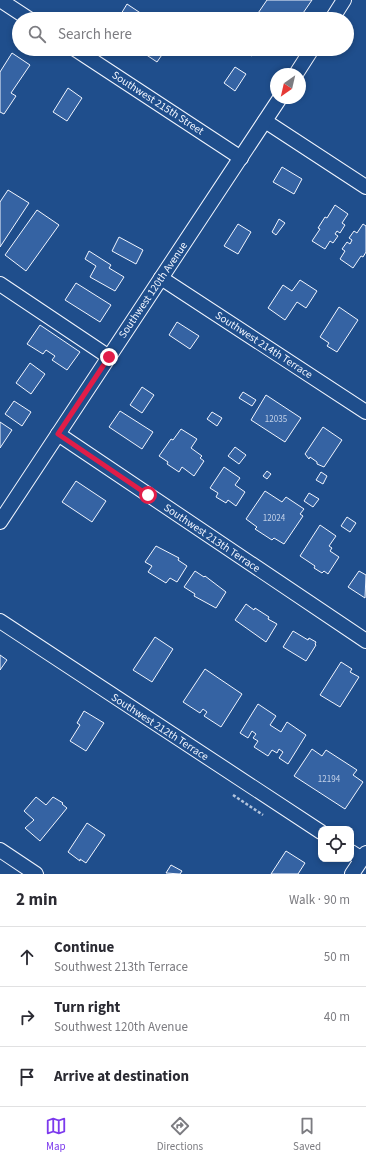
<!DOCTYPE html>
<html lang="en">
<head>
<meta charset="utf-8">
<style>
  body { margin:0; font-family:"Source Sans 3",sans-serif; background:#f2f2f3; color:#2b2b33 }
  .controls { position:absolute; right:12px; bottom:12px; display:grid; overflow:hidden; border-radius:8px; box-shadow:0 2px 6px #0003 }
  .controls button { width:36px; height:36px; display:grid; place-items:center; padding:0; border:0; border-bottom:1px solid #e1e1e2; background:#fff; color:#2b2b33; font:20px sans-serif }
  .compass { position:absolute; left:270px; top:68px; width:36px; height:36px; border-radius:50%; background:#fff; box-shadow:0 2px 6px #0003; rotate:214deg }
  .stop { position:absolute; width:12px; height:12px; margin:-9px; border:3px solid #e11d48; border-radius:50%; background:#fff }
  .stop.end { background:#e11d48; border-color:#fff; box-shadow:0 1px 4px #0008 }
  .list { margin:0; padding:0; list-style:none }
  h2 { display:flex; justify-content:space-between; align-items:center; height:52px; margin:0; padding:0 16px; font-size:17px }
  h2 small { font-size:13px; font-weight:400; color:#7c7c81 }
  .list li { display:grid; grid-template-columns:26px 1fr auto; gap:12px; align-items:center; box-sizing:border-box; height:60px; padding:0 16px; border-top:1px solid #e1e1e2 }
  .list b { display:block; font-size:15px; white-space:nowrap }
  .list p { margin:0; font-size:13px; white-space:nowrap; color:#7c7c81 }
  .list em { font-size:13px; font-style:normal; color:#7c7c81 }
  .icon { flex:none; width:22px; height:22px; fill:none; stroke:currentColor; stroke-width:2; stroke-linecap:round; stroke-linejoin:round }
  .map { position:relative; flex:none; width:366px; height:874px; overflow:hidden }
  .search { position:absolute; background:#fff; box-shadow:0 2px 6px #0003; left:12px; right:12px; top:12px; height:44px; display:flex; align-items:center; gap:10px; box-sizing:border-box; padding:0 14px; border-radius:22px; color:#7c7c81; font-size:15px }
  .sheet { height:232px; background:#fff }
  nav { display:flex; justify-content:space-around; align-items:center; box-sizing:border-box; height:56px; border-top:1px solid #e1e1e2; background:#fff; font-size:11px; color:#7c7c81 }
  nav a { display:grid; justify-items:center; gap:2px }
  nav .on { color:#7c3aed }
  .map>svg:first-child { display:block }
  .building { fill:#3563a3; stroke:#f2f6ff }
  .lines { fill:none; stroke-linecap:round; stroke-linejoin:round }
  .street-casing { stroke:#f2f6ff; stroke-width:16 }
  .path { stroke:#b3c4dc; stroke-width:2.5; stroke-dasharray:3 2; stroke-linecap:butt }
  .street { stroke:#1f4e8c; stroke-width:14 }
  .route { stroke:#e11d48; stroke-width:5 }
  .labels { text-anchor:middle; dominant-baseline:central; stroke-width:3; stroke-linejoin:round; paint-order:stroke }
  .number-label { font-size:9px; fill:#c3d1e8 }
  .street-label { font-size:11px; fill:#f2f6ff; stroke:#1f4e8c }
</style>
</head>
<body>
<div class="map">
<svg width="366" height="874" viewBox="0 0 366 874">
  <rect width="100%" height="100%" fill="#1f4e8c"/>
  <!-- building -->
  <g class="building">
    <path d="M267 0H312L299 19H254Z"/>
    <path d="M127 4 148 18V19H118Z"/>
    <path d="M118 49H128L125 54Z"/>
    <path d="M139 49H166L157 62 139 50Z"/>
    <path d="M241 49H256L252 56Z"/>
    <path d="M12 53 30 65 11 93 16 96 4 114 0 112V72Z"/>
    <path d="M235 67 246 74 235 91 224 83Z"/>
    <path d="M68 88 82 98 67 121 53 112Z"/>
    <path d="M282 167 302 179 294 194 273 182Z"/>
    <path d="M8 190 29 203 0 247V202Z"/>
    <path d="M335 205 348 214 342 223 345 225 340 233 337 231 335 234 338 236 333 243 330 241 325 249 312 241 320 229 318 228 325 217 327 218Z"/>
    <path d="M37 210 59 225 26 271 5 255Z"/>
    <path d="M279 219 285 223 276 235 272 232Z"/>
    <path d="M238 224 251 232 238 254 224 246Z"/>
    <path d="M363 224 366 226V252L363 257 361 256 353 268 340 259 345 251 342 249 347 242 350 244 352 240 349 238 354 231 357 233Z"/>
    <path d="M119 237 143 250 136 264 112 251Z"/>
    <path d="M89 251 111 265 109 268 124 277 115 291 90 277 96 266 85 259Z"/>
    <path d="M300 280 317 291 306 308 297 302 285 320 268 308 283 285 292 291Z"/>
    <path d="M76 283 111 305 100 322 65 300Z"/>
    <path d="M339 307 358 320 337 352 327 346 329 343 320 337Z"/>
    <path d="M177 322 199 336 190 349 169 335Z"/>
    <path d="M40 325 80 352 67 370 52 360 55 356 46 350 43 354 27 344Z"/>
    <path d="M30 363 45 374 31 394 16 383Z"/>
    <path d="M142 387 154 395 142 413 130 405Z"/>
    <path d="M243 392 256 400 252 406 239 398Z"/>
    <path d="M266 395 301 418 285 442 251 420Z"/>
    <path d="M14 401 31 412 22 426 5 414Z"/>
    <path d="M120 411 153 432 142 449 109 427Z"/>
    <path d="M212 412 222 418 217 426 207 419Z"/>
    <path d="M0 422 12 430 0 448Z"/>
    <path d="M323 427 342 440 324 467 317 464V462L310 457 309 459 305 454Z"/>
    <path d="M181 429 197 439 191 448 202 456 200 458 204 461 194 476 182 467 179 472 167 464 168 462 159 456 171 439 173 440Z"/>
    <path d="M235 447 246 455 239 464 228 456Z"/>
    <path d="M224 467 240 478 235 485 245 492 236 506 228 500 226 503 216 497 218 493 210 488Z"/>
    <path d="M267 471 271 474 267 479 263 476Z"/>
    <path d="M321 472 327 476 323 484 316 480Z"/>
    <path d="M76 481 106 501 92 522 62 502Z"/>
    <path d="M265 491 282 502 286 497 304 509 300 514 303 516 284 544 274 538 272 540 255 529 257 527 246 519Z"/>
    <path d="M309 493 319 499 313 507 304 501Z"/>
    <path d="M347 517 356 523 350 532 341 526Z"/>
    <path d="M320 525 336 536 329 546 332 548 330 551 339 557 328 574 324 571 322 573 314 568 315 566 300 556Z"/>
    <path d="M156 546 179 558 178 560 187 566 177 582 170 578 166 583 148 572 152 566 145 562Z"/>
    <path d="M195 571 204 577 205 576 226 592 216 608 194 596 195 594 184 587Z"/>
    <path d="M359 571 366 575 365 598 348 587Z"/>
    <path d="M246 604 254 610 255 608 269 617 268 619 277 624 266 642 235 620Z"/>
    <path d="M293 631 308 640 309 638 316 642 315 644 316 645 306 661 283 647Z"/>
    <path d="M155 637 173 649 152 682 133 670Z"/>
    <path d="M0 655 7 660 0 670Z"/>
    <path d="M341 662 352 669 350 672 359 677 340 707 320 695Z"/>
    <path d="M205 669 242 694 221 727 204 716 207 712 203 709 200 713 183 702Z"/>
    <path d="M258 704 276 716 270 725 281 732 287 722 306 735 288 764 279 758 283 752 279 749 277 753 272 750 268 756 254 747 258 741 253 738 256 734 252 731 248 738 240 733Z"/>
    <path d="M84 711 104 723 86 751 70 741 80 725 77 723Z"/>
    <path d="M312 749 322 756 326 750 357 770 353 775 363 782 345 809 294 776Z"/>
    <path d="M36 797 46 805 53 797 63 803 62 804 67 808 40 841 25 828 34 820 24 811Z"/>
    <path d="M87 823 105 835 86 863 80 859V861L68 852Z"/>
    <path d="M286 851 305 863 298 874H271Z"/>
    <path d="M171 865 182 871 180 874 166 873Z"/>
  </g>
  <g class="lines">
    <!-- street casing -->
    <g class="street-casing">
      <g id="street">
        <path d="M0 0 29 19"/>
        <path d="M332 19 344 0"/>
        <path d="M75 49 241 158"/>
        <path d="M296 74 312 49"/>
        <path d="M265 121 366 187"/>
        <path d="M161 278 366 412"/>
        <path d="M0 284 109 357"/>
        <path d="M58 434 366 641"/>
        <path d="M0 522 280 98"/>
        <path d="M0 621 321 832"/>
        <path d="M0 850 36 874"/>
        <path d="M351 852 362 859"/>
        <path d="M352 874 366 853"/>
      </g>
    </g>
    <!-- path -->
    <path class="path" d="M233 795 263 815"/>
    <!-- street -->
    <use href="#street" class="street"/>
  </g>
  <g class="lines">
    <!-- route -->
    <path class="route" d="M109 357 58 434 148 495"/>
  </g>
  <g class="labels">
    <!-- number labels -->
    <g class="number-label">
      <text x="276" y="419">12035</text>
      <text x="274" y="518">12024</text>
      <text x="329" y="779">12194</text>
    </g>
    <!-- street labels -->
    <g class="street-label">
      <text transform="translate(158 103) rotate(33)">Southwest 215th Street</text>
      <text transform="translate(153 290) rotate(-56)">Southwest 120th Avenue</text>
      <text transform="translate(264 345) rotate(33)">Southwest 214th Terrace</text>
      <text transform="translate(212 538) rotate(34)">Southwest 213th Terrace</text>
      <text transform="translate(160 727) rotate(33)">Southwest 212th Terrace</text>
    </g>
  </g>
</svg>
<div class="controls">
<button><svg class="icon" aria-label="locate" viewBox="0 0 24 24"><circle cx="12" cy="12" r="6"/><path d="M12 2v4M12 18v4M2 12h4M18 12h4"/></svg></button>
</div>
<svg class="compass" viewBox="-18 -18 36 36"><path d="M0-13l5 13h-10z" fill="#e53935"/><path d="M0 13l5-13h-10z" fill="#7c7c81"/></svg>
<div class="stop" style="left:148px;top:495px"></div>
<div class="stop end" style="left:109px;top:357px"></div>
<div class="search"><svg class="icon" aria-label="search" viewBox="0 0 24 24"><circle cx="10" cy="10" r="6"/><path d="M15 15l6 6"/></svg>Search here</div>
</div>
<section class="sheet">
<h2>2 min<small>Walk · 90 m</small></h2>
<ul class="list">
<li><svg class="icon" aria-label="ahead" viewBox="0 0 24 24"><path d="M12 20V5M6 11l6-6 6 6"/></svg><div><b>Continue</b><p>Southwest 213th Terrace</p></div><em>50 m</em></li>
<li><svg class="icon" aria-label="right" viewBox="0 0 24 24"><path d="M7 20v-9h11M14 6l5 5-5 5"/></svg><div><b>Turn right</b><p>Southwest 120th Avenue</p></div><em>40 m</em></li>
<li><svg class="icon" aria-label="arrive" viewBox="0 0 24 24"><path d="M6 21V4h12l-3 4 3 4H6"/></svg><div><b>Arrive at destination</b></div></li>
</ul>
</section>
<nav>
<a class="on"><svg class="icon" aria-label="map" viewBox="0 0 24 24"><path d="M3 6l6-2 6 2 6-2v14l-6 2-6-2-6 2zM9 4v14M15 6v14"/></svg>Map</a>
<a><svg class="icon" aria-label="directions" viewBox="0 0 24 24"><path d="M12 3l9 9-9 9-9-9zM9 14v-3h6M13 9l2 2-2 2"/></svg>Directions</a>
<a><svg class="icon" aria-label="saved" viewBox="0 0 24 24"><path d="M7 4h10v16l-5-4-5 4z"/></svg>Saved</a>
</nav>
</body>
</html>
